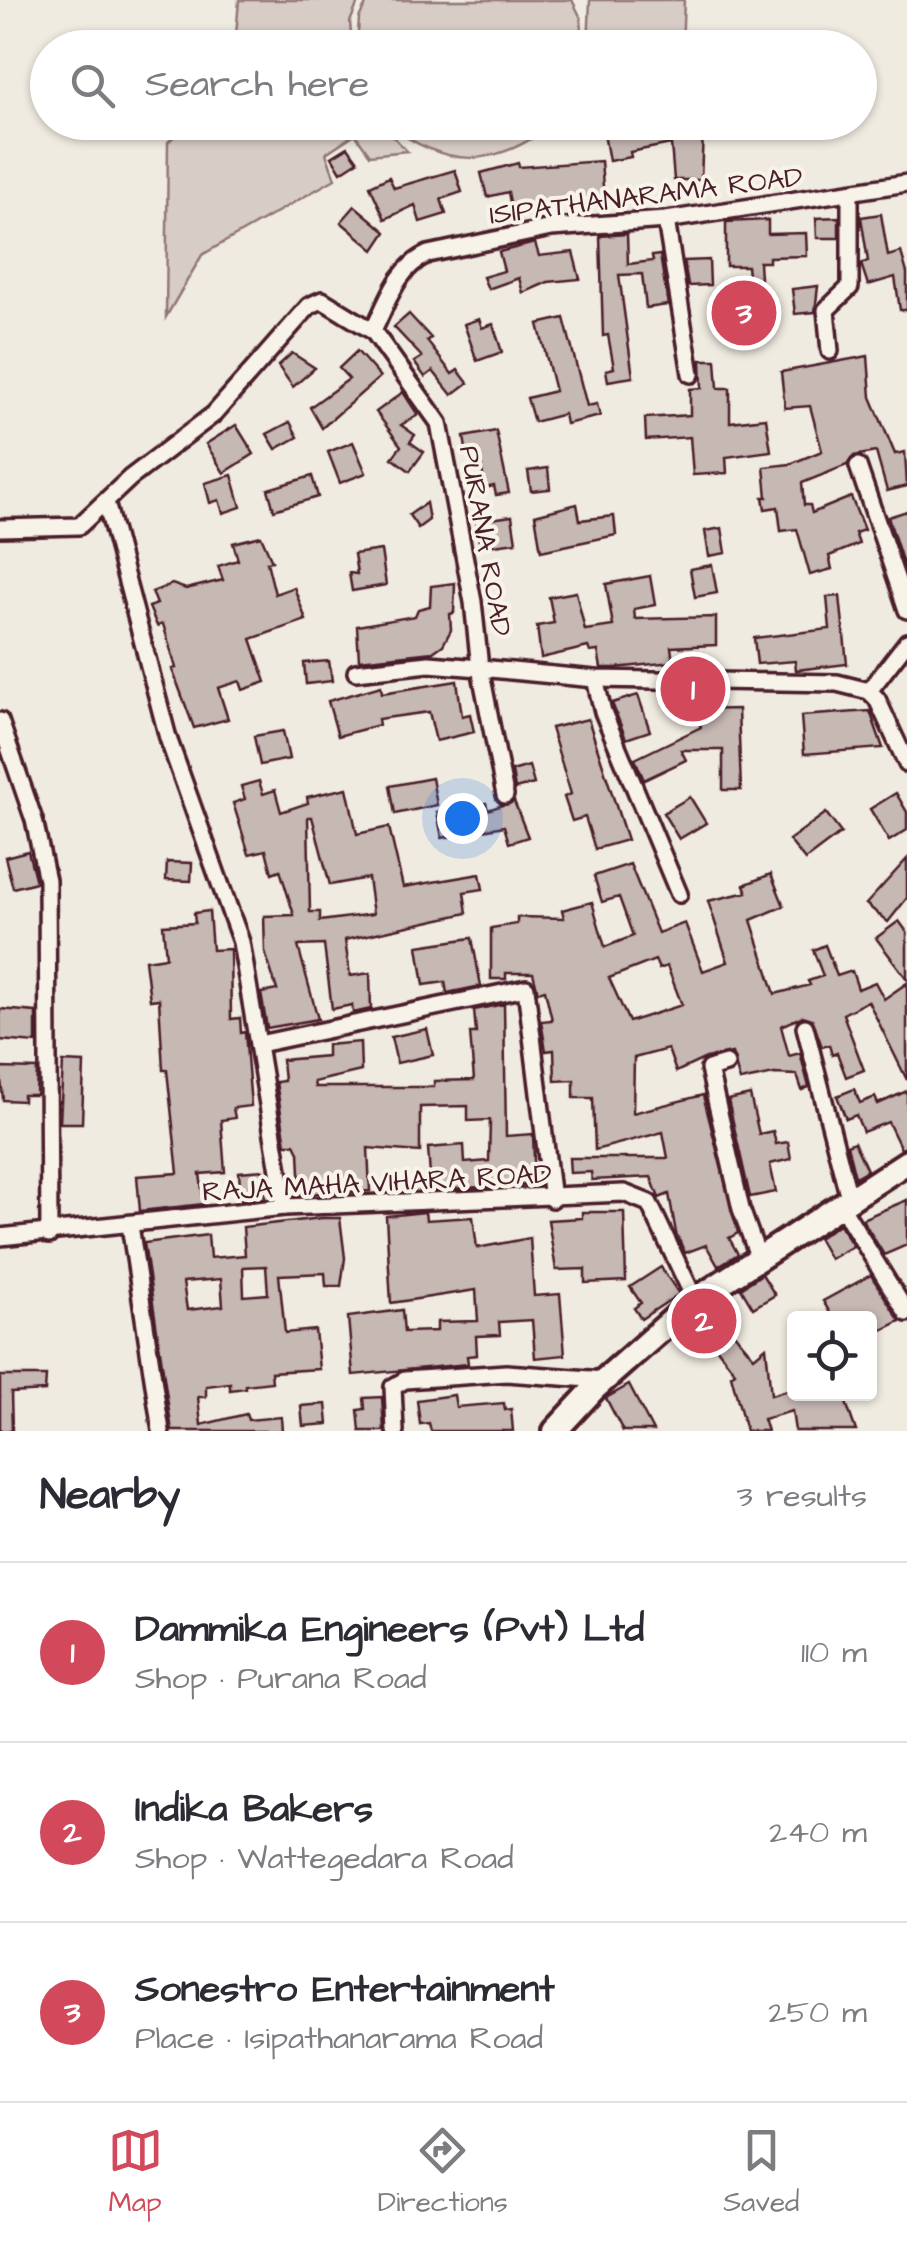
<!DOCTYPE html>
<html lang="en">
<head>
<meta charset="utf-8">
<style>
  body { margin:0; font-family:"Architects Daughter",sans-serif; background:#f2f2f3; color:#2b2b33 }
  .controls { position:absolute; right:30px; bottom:30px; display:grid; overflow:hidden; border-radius:10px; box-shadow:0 2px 8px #0004 }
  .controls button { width:90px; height:90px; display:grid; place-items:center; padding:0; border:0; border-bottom:2px solid #e1e1e2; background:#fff; color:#2b2b33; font:50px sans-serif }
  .you { position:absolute; left:462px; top:818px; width:35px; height:35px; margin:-25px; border:8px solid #fff; border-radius:50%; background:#1a73e8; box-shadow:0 0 0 15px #1a73e833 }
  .badge { display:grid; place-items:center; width:65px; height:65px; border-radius:50%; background:#d1495b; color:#fff; font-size:32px; font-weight:700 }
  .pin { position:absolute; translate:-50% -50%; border:5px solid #fff; box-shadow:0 2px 10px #0006 }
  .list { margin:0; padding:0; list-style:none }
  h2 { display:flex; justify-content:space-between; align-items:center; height:130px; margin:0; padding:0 40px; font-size:42px }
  h2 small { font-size:32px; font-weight:400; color:#7c7c81 }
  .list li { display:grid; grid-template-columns:65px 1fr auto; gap:30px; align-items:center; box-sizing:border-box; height:180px; padding:0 40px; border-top:2px solid #e1e1e2 }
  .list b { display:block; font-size:38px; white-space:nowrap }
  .list p { margin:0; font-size:32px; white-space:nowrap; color:#7c7c81 }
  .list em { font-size:32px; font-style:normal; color:#7c7c81 }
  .icon { flex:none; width:55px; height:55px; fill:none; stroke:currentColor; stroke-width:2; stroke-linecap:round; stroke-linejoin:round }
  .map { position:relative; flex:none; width:907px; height:1431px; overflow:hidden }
  .search { position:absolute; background:#fff; box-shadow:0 2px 8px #0004; left:30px; right:30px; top:30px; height:110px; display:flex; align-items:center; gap:25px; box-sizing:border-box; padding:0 35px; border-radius:55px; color:#7c7c81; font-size:38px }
  .sheet { height:670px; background:#fff }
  nav { display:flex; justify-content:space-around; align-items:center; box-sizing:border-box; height:140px; border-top:2px solid #e1e1e2; background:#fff; font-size:28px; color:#7c7c81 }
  nav a { display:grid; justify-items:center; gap:5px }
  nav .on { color:#d1495b }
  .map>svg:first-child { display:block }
  .green { fill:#d8cdc6; stroke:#917678; stroke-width:2.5 }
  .building { fill:#c6b8b3; stroke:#4a1f2b; stroke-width:2.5; fill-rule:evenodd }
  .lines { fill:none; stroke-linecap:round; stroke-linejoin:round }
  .street-casing { stroke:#4a1f2b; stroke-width:22 }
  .secondary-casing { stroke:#4a1f2b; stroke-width:30 }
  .street { stroke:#f7f3e8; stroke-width:15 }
  .secondary { stroke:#f7f3e8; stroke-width:22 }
  .labels { text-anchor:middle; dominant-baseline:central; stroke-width:8; stroke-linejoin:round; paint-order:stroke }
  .street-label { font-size:28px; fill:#4a1f2b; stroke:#f7f3e8 }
</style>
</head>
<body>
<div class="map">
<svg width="907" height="1431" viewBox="0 0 907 1431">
  <rect width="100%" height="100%" fill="#f0ebe0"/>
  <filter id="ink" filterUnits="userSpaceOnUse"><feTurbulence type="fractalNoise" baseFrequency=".01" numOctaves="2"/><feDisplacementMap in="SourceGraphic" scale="20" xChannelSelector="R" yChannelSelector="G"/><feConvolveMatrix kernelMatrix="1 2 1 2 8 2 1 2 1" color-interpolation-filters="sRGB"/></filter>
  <g filter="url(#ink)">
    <!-- green -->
    <g class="green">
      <path d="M239 0H359L350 22 352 47H235Z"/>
      <path d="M368 0H572L581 18 583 47H357L359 18Z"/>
      <path d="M590 0H684L682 47H588Z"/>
      <path d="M189 122 380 123 407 151 370 155 355 134 326 153 335 179 202 255 166 317 168 142Z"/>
      <path d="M386 123H554C494 170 446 169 386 123Z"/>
    </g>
    <!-- building -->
    <g class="building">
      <path d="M654 122H658L660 134 703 132 701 180H674L671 144 630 152 631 157 609 161 604 134Z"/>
      <path d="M348 147 358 161 341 172 332 157Z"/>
      <path d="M601 161 604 200 526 205 529 215 513 218 508 192 487 197 481 173 518 163 519 167Z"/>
      <path d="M455 170 462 192 441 199 446 214 420 222 415 205 385 219 370 186 389 177 394 188Z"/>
      <path d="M355 206 386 232 374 250 341 222Z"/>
      <path d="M881 214 888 256 901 252 907 273V310H900L895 277 868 285 861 264 868 261 861 217Z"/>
      <path d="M839 217V238H817L816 218Z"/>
      <path d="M768 220V234L806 233 807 256 769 257V262H759L763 330 726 331 725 296 750 295 747 266H726V222Z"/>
      <path d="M627 234 628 264 653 261 652 256 660 255 668 305 646 308 642 274 619 275 633 377 608 381 606 370 614 368 608 335 603 336 600 236Z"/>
      <path d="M535 243 539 256 573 252 580 279 548 282 523 293 519 278 488 289 483 277 504 271 499 252Z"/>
      <path d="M709 260 710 285 688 286 684 261Z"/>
      <path d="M818 286 815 312 795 314 792 289Z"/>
      <path d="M409 314 431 338 427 341 452 374 458 370 468 383 452 395 433 371 425 377 414 362 422 357 394 327Z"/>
      <path d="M564 318 587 406 597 404 600 416 566 424 564 414 534 422 527 398 555 391 538 324Z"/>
      <path d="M479 319 482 328 493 324 502 352 477 361 464 324Z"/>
      <path d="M357 351 380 377 322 428 310 407 349 379 339 368Z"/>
      <path d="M292 353 315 368 293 387 278 366Z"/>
      <path d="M868 356 871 397 895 454 905 452 907 486 887 491 876 452 854 456 847 465 802 483 804 505H810L812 513 851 497 864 530 855 533 859 544 829 556 832 569 810 575 797 529 781 531 778 507 765 509 763 497H767L764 467 790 464 822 451 810 406 785 408 781 372Z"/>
      <path d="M701 360H716L718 388H730V422L766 418 771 451 726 457 727 473 693 475 690 437 646 440 645 418 690 415V389L702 388Z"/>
      <path d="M403 392 418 415 401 425 415 435 410 442 424 452 410 471 392 458 401 446 376 412Z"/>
      <path d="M290 422 298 437 276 449 267 434Z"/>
      <path d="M236 425 254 454 224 473 206 444Z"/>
      <path d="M496 431 509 493 496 495 494 486 485 488 479 451 467 454 464 437Z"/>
      <path d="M353 442 366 473 340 483 328 452Z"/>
      <path d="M548 468 550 489 531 491 528 471Z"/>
      <path d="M232 475 241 507 223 513 219 500 210 503 205 483Z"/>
      <path d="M312 476 318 497 274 510 268 489Z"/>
      <path d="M426 503 429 520 418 528 409 515Z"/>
      <path d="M577 504 580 520 614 516 616 535 541 551 535 515Z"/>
      <path d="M907 511V567H904L888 517Z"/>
      <path d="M512 516 516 542 480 547 476 521Z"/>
      <path d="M722 528 726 553 709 556 705 531Z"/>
      <path d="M261 536 272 561 267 562 275 594 294 587 306 620 251 639 266 682 243 690 240 681 218 688 228 719 194 728 172 669 176 668 163 624 157 626 149 607 157 604 152 592 172 584 186 589 223 580 218 566 238 560 233 543Z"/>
      <path d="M381 550 386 585 352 591 349 573 357 574 354 554Z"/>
      <path d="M712 565 717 593 695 597 690 569Z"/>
      <path d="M650 576 655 605 634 609 635 619 716 617V645L671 647 673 662 615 668H601L598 651 590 652 588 647 541 658 537 626 554 623 549 597 576 592 585 630 613 626 606 584Z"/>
      <path d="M455 583 454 613 450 614 451 630 443 645 433 652 359 660 357 626 415 616 418 609 430 606 431 586Z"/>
      <path d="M840 596 847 664 796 670 795 661 757 664 754 638 830 629 827 597Z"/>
      <path d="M329 661 332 681 306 684 304 663Z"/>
      <path d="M457 681 462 716 470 714 474 732 436 741 429 712 378 719 379 725 338 736 328 701 381 686 382 693Z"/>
      <path d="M638 695 650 731 626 739 612 703Z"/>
      <path d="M738 709 741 790H723V750H681L686 760 644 780 635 759 701 727 694 710Z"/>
      <path d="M870 711 883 748 804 754 801 716Z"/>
      <path d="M588 719 627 840 595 849 585 817 572 821 564 797 571 794 551 728Z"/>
      <path d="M283 731 289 759 260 765 254 736Z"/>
      <path d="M529 766 534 784 515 789 512 771Z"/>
      <path d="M432 778 437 805 395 814 390 786Z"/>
      <path d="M259 781 263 794 275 790 281 812 308 803 307 797 347 788 357 834 389 827 403 887 480 874 483 889 464 892 467 913 345 940 350 976 370 973 371 1009 353 1013 352 1005 332 1009 324 945 298 946 318 1019 267 1028 261 993 277 990 265 952 264 916 294 915 280 870 272 873 266 850 249 854 233 803 245 799 241 786ZM308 817H312L330 885 368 878 373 914 320 921V912H310Z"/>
      <path d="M896 793 907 812V830L889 841 870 809Z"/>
      <path d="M690 797 706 823 679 839 663 813Z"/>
      <path d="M514 801 528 837 509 843 504 826 442 838 437 812 486 803 488 810Z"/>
      <path d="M826 813 841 833 805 860 789 840Z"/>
      <path d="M28 851 36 882 13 888 5 857Z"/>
      <path d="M907 859V898L888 922 866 904Z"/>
      <path d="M167 862 192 863 191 881 166 880Z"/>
      <path d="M630 864 658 933 685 923 703 971 728 962 708 901 747 892 744 885 771 874 784 906 751 920 775 994 810 985 808 981 823 976 813 950 825 945 837 976 852 971 858 989 875 982 884 999 907 983V1080L868 1001 843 1014 864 1070 846 1077 837 1053 832 1055 829 1045 822 1047 812 1019 803 1016 781 1026 789 1056 800 1053 809 1087 802 1090 797 1075 774 1074 740 1081 732 1053 706 1058 676 1072 668 1049 634 1058 633 1113 703 1095 738 1233 729 1238 738 1254 718 1266 706 1245 685 1253 676 1233 669 1194 659 1198 651 1177 592 1180 591 1172 570 1173 569 1158H668L663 1132 595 1150 593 1098H574V1080L555 1081 554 1050 546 1051 541 1021 552 1020 545 990 538 992 533 973H506V979H491V928L517 924V917L564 918 562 910 592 902 605 947 633 936 619 897 602 902 594 876ZM655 960 659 969 667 966 682 1005 629 1022 609 978Z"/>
      <path d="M209 911 212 950 230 949 231 1019 240 1018 241 1033 245 1032 251 1106 233 1108 235 1118 221 1120 225 1172 200 1174 204 1204 140 1211 137 1176 178 1173 167 1070H163L159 999 150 1000 145 960 166 957 163 925 195 923 194 913Z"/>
      <path d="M899 921 907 932V979L876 938Z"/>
      <path d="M472 938 481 986 447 993 445 982 424 985 418 946Z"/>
      <path d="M504 1004 506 1136 533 1134 535 1184 431 1190 428 1148 464 1145 465 1163 489 1161 490 1120 468 1121V1106L420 1107V1152L368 1148 370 1191 301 1194 299 1152 295 1144H286L276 1082 284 1081 282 1060 327 1056V1045L360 1042 361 1071 314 1082 315 1087H434V1081L474 1080 470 1033H476L474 1010Z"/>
      <path d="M0 1009 36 1012V1043L0 1040Z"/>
      <path d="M427 1029 433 1055 397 1063 391 1037Z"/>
      <path d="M63 1062 84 1063 82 1123H60Z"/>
      <path d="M0 1068 37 1069 36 1095H23V1101L3 1100Z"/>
      <path d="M854 1089 860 1103 875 1097 878 1104 907 1091V1147L901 1149 888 1122 863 1132 856 1115 846 1119 837 1096Z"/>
      <path d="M750 1095 759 1134 773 1131 776 1144 788 1142 791 1159 770 1164 776 1192 750 1197 728 1100Z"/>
      <path d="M854 1142 867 1170 855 1177 847 1145Z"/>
      <path d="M263 1170 265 1198 241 1200 239 1172Z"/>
      <path d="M907 1200V1245L884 1255 862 1219Z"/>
      <path d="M425 1212 426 1220 473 1217 477 1248 530 1238 534 1296 560 1294 565 1355 535 1358 532 1320 499 1322 500 1335 476 1336 477 1355 467 1356 468 1364 353 1375 348 1317 402 1310 404 1332 437 1331V1322L478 1321 476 1290 391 1303 386 1216Z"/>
      <path d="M582 1212H624L626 1281 585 1283V1269L556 1270 548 1220 582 1218Z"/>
      <path d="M322 1218H340L345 1258 341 1286H326L325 1273 279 1275 285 1333 315 1330 319 1369 271 1372 272 1382 245 1385V1388L230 1390V1383L206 1386V1397H198L201 1425 246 1414 248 1420 281 1417 282 1431H172L144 1243 208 1235 210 1258 245 1255 243 1227ZM266 1266 268 1294 244 1296 243 1267ZM221 1279 223 1306 187 1310 183 1282Z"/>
      <path d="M839 1224 853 1246 830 1259 818 1238Z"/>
      <path d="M661 1267 679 1294 641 1319 634 1308 641 1303 630 1287Z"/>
      <path d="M762 1274 775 1295 753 1308 741 1288Z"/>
      <path d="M871 1275 900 1321 878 1332 871 1318H833L823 1301Z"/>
      <path d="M712 1307 754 1357 766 1347 771 1395 794 1388V1394H843L856 1431H795L792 1411 763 1419 767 1431H746L731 1375 735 1372 704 1331 709 1328 703 1313Z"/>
      <path d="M0 1376H46L45 1391 11 1393 12 1431H0Z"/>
      <path d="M629 1385 653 1431H623L606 1398Z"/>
      <path d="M454 1395 456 1407 504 1403 505 1410 511 1409 513 1431H431L429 1423 420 1424 417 1400Z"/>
      <path d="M382 1397 384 1431H360L358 1410 365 1409 364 1398Z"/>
      <path d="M326 1404 328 1424 303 1426 301 1406Z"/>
    </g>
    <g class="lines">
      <!-- street casing -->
      <g class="street-casing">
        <g id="street">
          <path d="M666 220 691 374"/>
          <path d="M373 331C388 301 397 268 428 254L551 228 666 220 907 183"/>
          <path d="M830 351 826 310 850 287V195"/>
          <path d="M858 466 907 610"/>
          <path d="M106 502 168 738 241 942 285 1207"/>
          <path d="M0 528 79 526 130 478 214 414 309 306 322 300 373 331 439 423 473 602 480 668 595 679 837 683 869 691 877 699 907 764"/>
          <path d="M356 672 429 664 480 668 505 795"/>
          <path d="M595 679 603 712 679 894"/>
          <path d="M869 691 907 642"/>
          <path d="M0 721 34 820 47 880 49 1235"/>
          <path d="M805 1027 849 1198"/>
          <path d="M259 1044 526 988 552 1199"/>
          <path d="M726 1064 709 1069 741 1209 758 1256"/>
          <path d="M840 1204 907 1313"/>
          <path d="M130 1225 161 1431"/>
          <path d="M0 1237 285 1207 624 1193 649 1203 695 1300"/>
          <path d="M395 1431 393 1387 405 1380 506 1373 604 1380"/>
        </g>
      </g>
      <!-- secondary casing -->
      <g class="secondary-casing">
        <path id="secondary" d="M555 1431 594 1389 695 1300 907 1162"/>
      </g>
      <!-- street -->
      <use href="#street" class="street"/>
      <!-- secondary -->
      <use href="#secondary" class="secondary"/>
    </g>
  </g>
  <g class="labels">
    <!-- street labels -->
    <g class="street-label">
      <text transform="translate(646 196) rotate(-7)">ISIPATHANARAMA ROAD</text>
      <text transform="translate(485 541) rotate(80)">PURANA ROAD</text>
      <text transform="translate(377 1183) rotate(-3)">RAJA MAHA VIHARA ROAD</text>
    </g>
  </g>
</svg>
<div class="controls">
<button><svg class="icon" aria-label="locate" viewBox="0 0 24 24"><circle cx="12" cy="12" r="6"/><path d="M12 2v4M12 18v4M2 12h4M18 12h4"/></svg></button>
</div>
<div class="you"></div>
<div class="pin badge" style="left:693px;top:689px">1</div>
<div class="pin badge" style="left:704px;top:1321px">2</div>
<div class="pin badge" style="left:744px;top:313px">3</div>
<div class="search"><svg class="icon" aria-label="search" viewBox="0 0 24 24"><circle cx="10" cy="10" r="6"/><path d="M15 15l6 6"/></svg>Search here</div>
</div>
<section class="sheet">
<h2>Nearby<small>3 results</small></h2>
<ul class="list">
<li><span class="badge">1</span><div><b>Dammika Engineers (Pvt) Ltd</b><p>Shop · Purana Road</p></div><em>110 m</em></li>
<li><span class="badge">2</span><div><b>Indika Bakers</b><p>Shop · Wattegedara Road</p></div><em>240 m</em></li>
<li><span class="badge">3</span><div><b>Sonestro Entertainment</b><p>Place · Isipathanarama Road</p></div><em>250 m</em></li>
</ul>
</section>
<nav>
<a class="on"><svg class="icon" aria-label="map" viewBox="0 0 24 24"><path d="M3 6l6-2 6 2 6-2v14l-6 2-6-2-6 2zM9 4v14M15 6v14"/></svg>Map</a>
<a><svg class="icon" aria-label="directions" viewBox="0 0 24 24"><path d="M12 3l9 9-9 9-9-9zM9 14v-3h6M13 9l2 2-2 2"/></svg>Directions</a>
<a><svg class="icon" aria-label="saved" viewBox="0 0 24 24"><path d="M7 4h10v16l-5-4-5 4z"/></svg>Saved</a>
</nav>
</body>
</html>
